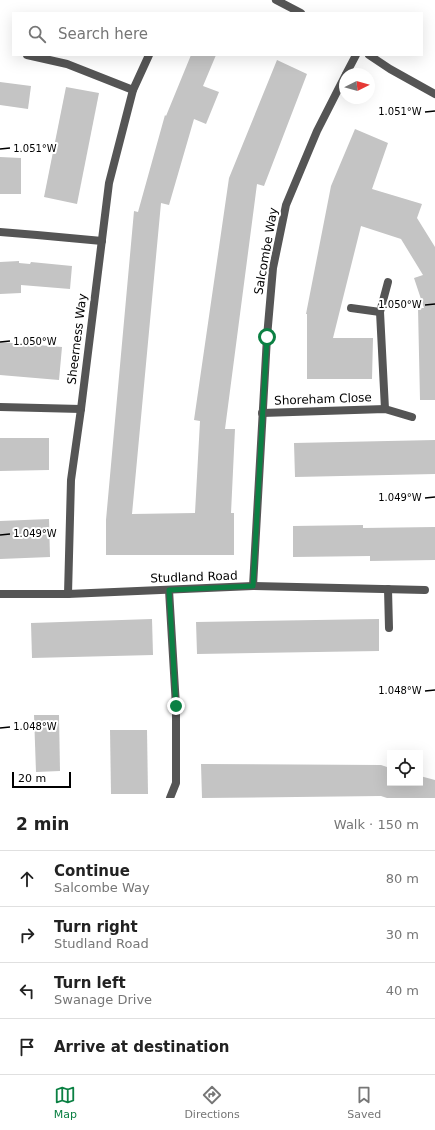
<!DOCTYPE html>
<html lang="en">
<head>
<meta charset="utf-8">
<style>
  body { margin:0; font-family:"DejaVu Sans",sans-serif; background:#f6f6f6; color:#222 }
  .controls { position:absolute; right:12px; bottom:12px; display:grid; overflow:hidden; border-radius:0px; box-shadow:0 4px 16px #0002 }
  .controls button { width:36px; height:36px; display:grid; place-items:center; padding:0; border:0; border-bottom:1px solid #e0e0e0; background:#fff; color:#222; font:20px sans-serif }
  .compass { position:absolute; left:339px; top:68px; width:36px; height:36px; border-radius:50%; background:#fff; box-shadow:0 4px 16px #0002; rotate:85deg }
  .scale { position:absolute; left:12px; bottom:10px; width:59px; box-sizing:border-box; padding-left:4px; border:2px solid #000; border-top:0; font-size:11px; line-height:14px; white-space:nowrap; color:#000; -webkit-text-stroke:3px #fff; paint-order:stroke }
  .stop { position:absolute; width:12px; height:12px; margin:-9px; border:3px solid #0b8043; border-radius:50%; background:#fff }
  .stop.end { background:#0b8043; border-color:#fff; box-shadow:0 1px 4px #0008 }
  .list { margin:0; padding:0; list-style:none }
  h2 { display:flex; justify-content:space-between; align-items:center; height:52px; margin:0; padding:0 16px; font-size:17px }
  h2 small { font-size:13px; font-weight:400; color:#767676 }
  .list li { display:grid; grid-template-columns:26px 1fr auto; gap:12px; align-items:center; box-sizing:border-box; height:56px; padding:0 16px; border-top:1px solid #e0e0e0 }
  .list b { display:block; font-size:15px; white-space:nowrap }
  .list p { margin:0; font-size:13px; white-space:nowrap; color:#767676 }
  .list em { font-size:13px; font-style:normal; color:#767676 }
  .icon { flex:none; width:22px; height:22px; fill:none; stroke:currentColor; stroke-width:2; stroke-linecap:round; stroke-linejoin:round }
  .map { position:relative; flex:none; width:435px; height:798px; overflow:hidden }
  .search { position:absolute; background:#fff; box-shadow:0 4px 16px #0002; left:12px; right:12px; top:12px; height:44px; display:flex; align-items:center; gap:10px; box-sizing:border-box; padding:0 14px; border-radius:0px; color:#767676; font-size:15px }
  .sheet { height:276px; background:#fff }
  nav { display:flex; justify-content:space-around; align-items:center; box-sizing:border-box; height:56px; border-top:1px solid #e0e0e0; background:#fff; font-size:11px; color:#767676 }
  nav a { display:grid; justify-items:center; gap:2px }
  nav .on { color:#0b8043 }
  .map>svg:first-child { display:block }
  .building { fill:#c4c4c4 }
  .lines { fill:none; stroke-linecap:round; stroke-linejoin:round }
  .minor { stroke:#555; stroke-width:8 }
  .tertiary { stroke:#555; stroke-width:8 }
  .route { stroke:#0b8043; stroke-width:5 }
  .ticks { fill:none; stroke:#000; stroke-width:1.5 }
  .labels { text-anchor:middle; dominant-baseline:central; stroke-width:4; stroke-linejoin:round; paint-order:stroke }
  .street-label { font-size:12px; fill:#000; stroke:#fff }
  .ticks-label { font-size:10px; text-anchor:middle; fill:#000; stroke:#fff; stroke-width:4; stroke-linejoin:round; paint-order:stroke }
</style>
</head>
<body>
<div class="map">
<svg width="435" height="798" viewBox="0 0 435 798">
  <rect width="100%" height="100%" fill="#fff"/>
  <!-- building -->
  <g class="building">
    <path d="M191 55H216L203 86 219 92 206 124 194 119 169 205 161 203 132 514 195 513 200 421 194 420 229 178 277 60 307 74 264 186 257 184 225 429H235L231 513H234V555H106V520L134 211 138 212 165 115 166 116Z"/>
    <path d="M0 82 31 86 28 109 0 105Z"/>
    <path d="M66 87 99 93 77 204 44 197Z"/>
    <path d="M355 129 388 143 372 189 422 204 417 218 435 247V400H420L418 308H424L414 278 423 275 401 239 361 226 333 338H373L372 379H307V314H306L331 186Z"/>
    <path d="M0 157 21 158V194H0Z"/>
    <path d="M19 261V263L30 264 31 262 72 266 70 289 21 285V293L0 294V262Z"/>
    <path d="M0 342 62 347 59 380 0 375Z"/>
    <path d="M0 438H49V470L0 471Z"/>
    <path d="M435 440V474L295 477 294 443Z"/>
    <path d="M49 519 50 557 0 559V521Z"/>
    <path d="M363 525V528L435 527V560L370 561V556L293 557V526Z"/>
    <path d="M152 619 153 655 32 658 31 623Z"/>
    <path d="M379 619V651L197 654 196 622Z"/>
    <path d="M34 715H59L60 771 36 772Z"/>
    <path d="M110 730H147L148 794H111Z"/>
    <path d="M201 764 381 765 390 768V783H420V776L435 780V798H387L381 796 202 798Z"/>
  </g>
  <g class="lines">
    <!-- minor -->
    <g class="minor">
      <path d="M27 55 67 64 133 90"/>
      <path d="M346 74 356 55"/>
      <path d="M0 232 37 235 102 241"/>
      <path d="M351 308 380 312"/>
      <path d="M0 407 81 409"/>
      <path d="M385 409 380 312 388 282"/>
      <path d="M262 413 385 409 412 417"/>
      <path d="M253 586 267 337 273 268 286 205 317 131 345 76"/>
      <path d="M388 589 389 628"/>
      <path d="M169 590 176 706V783L170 798"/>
      <path d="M0 594H68L253 586 425 590"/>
      <path d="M68 594 71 480 81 409 109 183 133 90 149 55"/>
    </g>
    <!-- tertiary -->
    <g class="tertiary">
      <path d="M276 0 301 13"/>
      <path d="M369 55 390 69 435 94"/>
    </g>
  </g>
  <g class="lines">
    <!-- route -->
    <path class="route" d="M176 706 169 590 253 586 267 337"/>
  </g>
  <!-- ticks -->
  <path class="ticks" d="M425 112 435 111M0 149 10 148M425 305 435 304M0 342 10 341M425 498 435 497M0 535 10 534M425 691 435 690M0 728 10 727"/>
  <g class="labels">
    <!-- street labels -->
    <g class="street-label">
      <text transform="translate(266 251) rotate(-80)">Salcombe Way</text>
      <text transform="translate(77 339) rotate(-83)">Sheerness Way</text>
      <text transform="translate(323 399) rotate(-2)">Shoreham Close</text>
      <text transform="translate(194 577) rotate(-2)">Studland Road</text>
    </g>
  </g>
  <g class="ticks-label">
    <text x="400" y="115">1.051°W</text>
    <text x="35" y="152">1.051°W</text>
    <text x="400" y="308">1.050°W</text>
    <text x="35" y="345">1.050°W</text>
    <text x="400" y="501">1.049°W</text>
    <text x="35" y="537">1.049°W</text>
    <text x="400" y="694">1.048°W</text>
    <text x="35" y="730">1.048°W</text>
  </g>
</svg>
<div class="controls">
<button><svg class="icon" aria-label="locate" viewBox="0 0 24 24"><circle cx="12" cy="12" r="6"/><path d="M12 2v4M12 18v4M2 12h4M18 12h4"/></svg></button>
</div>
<svg class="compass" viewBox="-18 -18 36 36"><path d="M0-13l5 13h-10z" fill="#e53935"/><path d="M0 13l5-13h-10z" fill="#767676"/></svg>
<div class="scale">20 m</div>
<div class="stop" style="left:267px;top:337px"></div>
<div class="stop end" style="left:176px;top:706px"></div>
<div class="search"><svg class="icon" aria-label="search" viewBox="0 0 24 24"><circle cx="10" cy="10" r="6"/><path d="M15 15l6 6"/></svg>Search here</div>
</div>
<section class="sheet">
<h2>2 min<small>Walk · 150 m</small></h2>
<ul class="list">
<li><svg class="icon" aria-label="ahead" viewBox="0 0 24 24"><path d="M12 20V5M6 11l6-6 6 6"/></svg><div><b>Continue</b><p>Salcombe Way</p></div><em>80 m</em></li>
<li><svg class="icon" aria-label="right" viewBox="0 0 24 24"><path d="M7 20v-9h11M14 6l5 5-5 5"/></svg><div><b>Turn right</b><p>Studland Road</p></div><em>30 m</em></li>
<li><svg class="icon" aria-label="left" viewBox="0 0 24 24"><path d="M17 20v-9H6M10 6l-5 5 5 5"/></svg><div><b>Turn left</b><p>Swanage Drive</p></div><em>40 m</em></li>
<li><svg class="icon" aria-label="arrive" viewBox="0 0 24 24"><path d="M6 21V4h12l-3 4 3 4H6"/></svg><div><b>Arrive at destination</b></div></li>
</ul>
</section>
<nav>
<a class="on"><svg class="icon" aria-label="map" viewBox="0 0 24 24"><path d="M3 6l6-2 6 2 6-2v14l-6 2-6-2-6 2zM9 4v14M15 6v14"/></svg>Map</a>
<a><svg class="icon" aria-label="directions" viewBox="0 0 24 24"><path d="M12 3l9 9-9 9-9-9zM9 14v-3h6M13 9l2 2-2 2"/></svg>Directions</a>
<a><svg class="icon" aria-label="saved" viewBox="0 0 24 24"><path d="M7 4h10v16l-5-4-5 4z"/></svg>Saved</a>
</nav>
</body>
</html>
